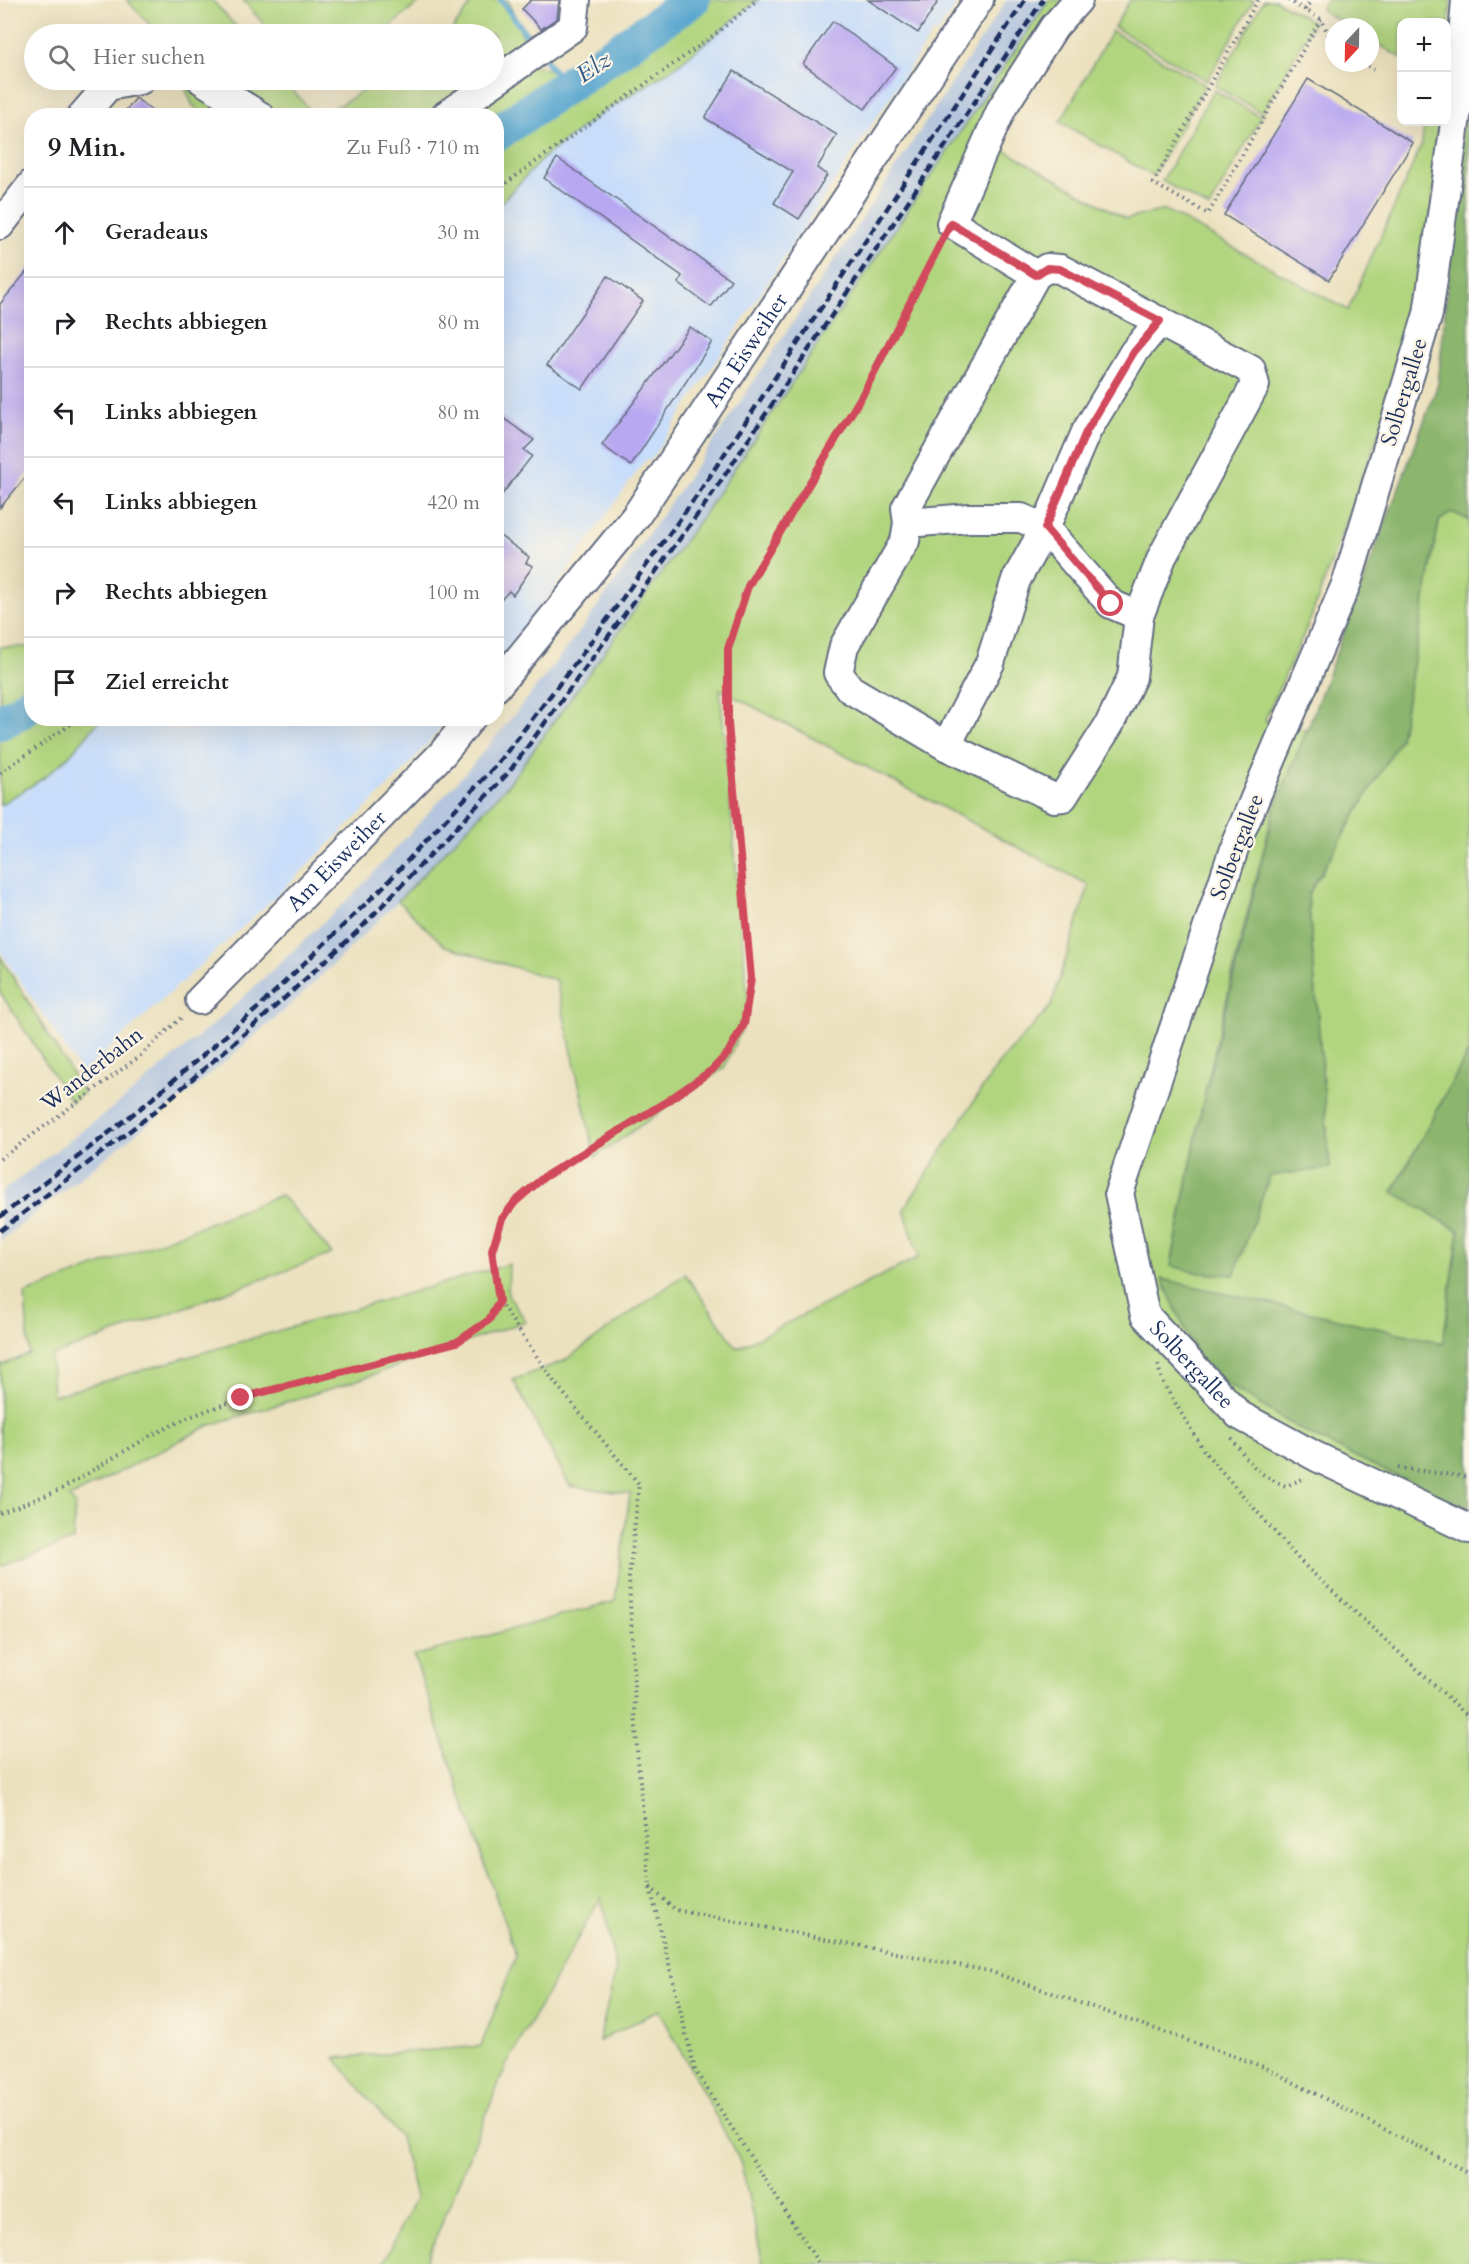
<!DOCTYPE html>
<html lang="de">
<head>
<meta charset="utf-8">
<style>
  body { margin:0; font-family:Cardo,serif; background:#f2f2f2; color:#202124 }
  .controls { position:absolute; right:18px; top:18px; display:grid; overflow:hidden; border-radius:12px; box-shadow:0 6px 24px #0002 }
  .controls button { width:54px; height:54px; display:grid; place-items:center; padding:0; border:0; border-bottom:2px solid #e0e0e0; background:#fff; color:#202124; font:30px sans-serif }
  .compass { position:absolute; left:1325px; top:18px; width:54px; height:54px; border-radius:50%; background:#fff; box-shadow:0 6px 24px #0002; rotate:202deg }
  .stop { position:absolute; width:18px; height:18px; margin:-14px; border:4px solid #d1495b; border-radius:50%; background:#fff }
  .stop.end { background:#d1495b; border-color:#fff; box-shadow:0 2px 6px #0008 }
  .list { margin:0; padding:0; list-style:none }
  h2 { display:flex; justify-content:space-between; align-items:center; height:78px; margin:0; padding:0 24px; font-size:26px }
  h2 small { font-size:20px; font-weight:400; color:#757577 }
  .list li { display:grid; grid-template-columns:39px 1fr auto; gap:18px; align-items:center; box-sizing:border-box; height:90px; padding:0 24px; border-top:2px solid #e0e0e0 }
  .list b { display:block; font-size:22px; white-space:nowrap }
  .list em { font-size:20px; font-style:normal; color:#757577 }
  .icon { flex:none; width:33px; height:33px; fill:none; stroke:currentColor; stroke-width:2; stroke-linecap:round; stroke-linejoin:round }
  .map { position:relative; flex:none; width:1469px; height:2264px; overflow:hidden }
  .search { position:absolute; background:#fff; box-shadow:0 6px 24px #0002; left:24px; top:24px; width:480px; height:66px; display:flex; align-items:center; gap:15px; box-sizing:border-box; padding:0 21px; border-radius:33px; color:#757577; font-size:22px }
  .panel { position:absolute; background:#fff; box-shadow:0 6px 24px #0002; left:24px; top:108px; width:480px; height:618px; border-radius:24px }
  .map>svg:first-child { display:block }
  .built { fill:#c7ddf9 }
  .industrial { fill:#b5c6de }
  .green { fill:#b1d57f; stroke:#66826e; stroke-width:1.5 }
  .forest { fill:#8cb66e; stroke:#547266; stroke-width:1.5 }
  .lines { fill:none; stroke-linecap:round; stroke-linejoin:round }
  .stream { stroke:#55a4cf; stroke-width:6 }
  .river { stroke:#55a4cf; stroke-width:36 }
  .building { fill:#b8a7f1 }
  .minor-casing { stroke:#646d80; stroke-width:32 }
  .path { stroke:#646d80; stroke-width:4; stroke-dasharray:1.5 4.5; stroke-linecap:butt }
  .minor { stroke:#fff; stroke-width:28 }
  .rail { stroke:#1b2f5e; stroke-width:4.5; stroke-dasharray:9 4.5; stroke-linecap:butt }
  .route { stroke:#d1495b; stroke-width:8 }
  .labels { text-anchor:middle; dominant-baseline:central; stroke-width:4.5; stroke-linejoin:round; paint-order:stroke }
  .street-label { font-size:22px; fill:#1b2f5e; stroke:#fcf5e5 }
  .water-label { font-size:24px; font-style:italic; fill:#2f5886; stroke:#fcf5e5 }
</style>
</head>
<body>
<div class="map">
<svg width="1469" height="2264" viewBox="0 0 1469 2264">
  <rect width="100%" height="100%" fill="#fcf5e5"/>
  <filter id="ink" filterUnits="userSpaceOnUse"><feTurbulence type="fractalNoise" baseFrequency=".0167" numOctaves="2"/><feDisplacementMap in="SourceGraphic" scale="12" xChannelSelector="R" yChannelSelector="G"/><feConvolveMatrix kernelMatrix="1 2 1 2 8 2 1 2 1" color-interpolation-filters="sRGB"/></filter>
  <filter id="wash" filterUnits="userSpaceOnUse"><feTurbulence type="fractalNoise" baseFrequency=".008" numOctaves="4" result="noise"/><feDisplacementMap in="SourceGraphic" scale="24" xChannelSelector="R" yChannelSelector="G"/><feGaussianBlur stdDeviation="1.35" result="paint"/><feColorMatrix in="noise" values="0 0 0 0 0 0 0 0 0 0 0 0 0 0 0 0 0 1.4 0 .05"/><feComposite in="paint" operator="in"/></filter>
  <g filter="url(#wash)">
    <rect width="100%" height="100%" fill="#ebe1bf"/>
    <!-- built -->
    <g class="built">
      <path d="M758 0H959L937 34 933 32 650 461 646 459 538 611 497 661V207L545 156 605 111 674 68Z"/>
      <path d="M101 719H448L405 770 272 900 82 1073 0 951V805L44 778 69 756Z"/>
    </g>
    <!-- industrial -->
    <path class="industrial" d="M1007 0H1049L702 517 508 785 425 875 296 1000 195 1087 0 1241V1193L124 1099 225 1014 356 892 473 764 526 700 580 631 718 435Z"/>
    <!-- green -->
    <g class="green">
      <path d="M127 0H212L243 34H158Z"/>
      <path d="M243 0H422L381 34H272Z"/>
      <path d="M474 0H508L534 65 564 74 680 0H758L674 68 605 111 545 156 497 207 496 116H321L381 80H494V34H449Z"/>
      <path d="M1049 0H1070L1053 20 973 132 1126 219 1165 210 1348 310 1422 144 1424 122H1440L1421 317 1310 620 1265 720 1307 730 1274 809 1239 946 1203 1102 1171 1265 1200 1273 1234 1275 1270 1175 1330 1168 1308 895 1400 739 1439 521 1452 512 1469 520V1051L1393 1191 1459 1231 1443 1343 1163 1280 1204 1370 1307 1433 1469 1511V2264H763L741 2163 659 2010 599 2041 616 1968 601 1897 506 2066 425 2264H383L416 2197 400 2137 335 2058 481 2046 516 1956 414 1656 615 1601 630 1494 570 1486 513 1380 564 1361 685 1274 737 1348 919 1257 904 1209 998 1064 1051 1006 1089 885 720 689 749 1013 724 1068 595 1157 556 980 445 946 398 901 508 785 702 517Z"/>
      <path d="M1130 0H1254L1207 81 1114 27Z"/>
      <path d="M1264 0H1275L1314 22 1262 113 1215 86Z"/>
      <path d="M1326 0H1451L1447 50 1446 22H1402L1401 58 1370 39V27H1350L1321 10Z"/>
      <path d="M1112 31 1205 85 1153 176 1060 122Z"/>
      <path d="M182 80H283L315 115H203L192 104Z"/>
      <path d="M1214 90 1261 117 1209 208 1162 181Z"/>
      <path d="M0 647H31L32 718 101 719 69 756 44 778 0 805Z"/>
      <path d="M0 956 84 1093 71 1102 0 992Z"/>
      <path d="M281 1195 332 1254 51 1356 53 1396 509 1264 508 1295 526 1321 349 1383 210 1425 69 1498 75 1504 73 1540 0 1566V1366L29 1354 25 1294Z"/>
    </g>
    <!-- forest -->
    <g class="forest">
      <path d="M1469 63V520L1452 512 1439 521 1400 739 1308 895 1330 1168 1270 1176 1234 1275 1200 1273 1171 1266 1203 1102 1274 809 1307 730 1438 384Z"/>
      <path d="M1469 1051V1511L1306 1433 1204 1370 1162 1279 1443 1343 1459 1231 1393 1192Z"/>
    </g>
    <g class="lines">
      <!-- stream -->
      <g class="stream">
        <path d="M501 0 534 45"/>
        <path d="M544 58 565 86"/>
      </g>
      <!-- river -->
      <g class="river">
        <path d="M496 134 692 0"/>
        <path d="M0 722 21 711 32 701"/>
      </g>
    </g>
    <g id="blocks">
      <!-- building -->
      <g class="building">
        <path d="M531 0H559L557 18 541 29 522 9Z"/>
        <path d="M868 0H939L918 33Z"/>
        <path d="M833 21 896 67 865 109 803 64Z"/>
        <path d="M734 71 837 135 817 168 827 175 799 219 774 203 793 172 705 118Z"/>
        <path d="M1308 79 1413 143 1329 280 1224 215Z"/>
        <path d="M136 98 158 116H121Z"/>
        <path d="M557 158 731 280 711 307 678 283 682 276 544 178Z"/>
        <path d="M32 265V469L0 508V304Z"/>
        <path d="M608 276 643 301 582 389 547 365Z"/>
        <path d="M690 327 712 342 631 466 602 445Z"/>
        <path d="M496 413 534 440 524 450 532 456 496 502Z"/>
        <path d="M496 533 529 557 526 563 533 566 513 595 509 591 496 605Z"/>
      </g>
    </g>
  </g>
  <g filter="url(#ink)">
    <use href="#blocks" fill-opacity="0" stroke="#646d80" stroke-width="1.5"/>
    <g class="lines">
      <!-- minor casing -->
      <g class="minor-casing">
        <g id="minor">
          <path d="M1078 0 1054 27 1002 108 951 223 1036 275 1047 268 1060 269 1251 370 1255 385 1162 557 1139 616 1132 677 1109 725 1063 797 1054 798 946 746 850 689 838 673 844 646 905 541 908 523 969 518H1021L1045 528 1111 604 1139 616"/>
          <path id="s1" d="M1466 0 1457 109 1428 314 1347 582 1236 843 1119 1193 1145 1315 1239 1415 1317 1457 1469 1529"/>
          <path d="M202 80 260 116"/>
          <path d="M82 116 108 86 140 80"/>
          <path d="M445 116 573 27 576 0"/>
          <path d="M0 225 32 184"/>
          <path d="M908 523 906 508 1036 275"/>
          <path id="s2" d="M496 687 636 516 979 0"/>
          <path d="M946 746 990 663 1016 580 1045 528 1086 432 1134 352 1160 321"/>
          <path id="s3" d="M200 1000 442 754 471 718"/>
        </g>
      </g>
      <!-- path -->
      <g class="path">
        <path d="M1258 0 1153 183 1208 214 1321 19"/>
        <path d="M1288 0 1321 19 1334 46"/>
        <path d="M1305 10 1311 0"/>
        <path d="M1363 63 1374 70"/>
        <path d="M496 190 713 36 757 0"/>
        <path d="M0 773 80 718"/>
        <path d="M0 1159 140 1056 183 1016"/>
        <path d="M499 1301 555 1383 639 1484 629 1578 637 1750 650 1887 695 2070 819 2264"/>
        <path d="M1158 1365 1162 1381 1204 1451 1301 1562 1469 1717"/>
        <path d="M1231 1438C1249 1462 1257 1475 1286 1486L1305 1478"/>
        <path d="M1398 1468 1469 1477"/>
        <path d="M0 1513 60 1490 150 1436 189 1417 241 1398 457 1342 489 1320 499 1301 492 1250 502 1219 515 1202 544 1177 666 1102 712 1069 728 1053 744 1024 751 978 728 724 727 649 748 586 864 392 941 243"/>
        <path d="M650 1887 676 1910 989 1971 1264 2067 1469 2173"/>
      </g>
      <!-- minor -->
      <use href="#minor" class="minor"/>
      <!-- rail -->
      <g class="rail">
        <path d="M0 1217 146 1104 259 1007 384 886 499 762 577 661 696 497 1025 0"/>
        <path d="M0 1231 153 1113 266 1015 359 930 509 772 706 503 1043 0"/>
      </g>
    </g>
  </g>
  <g class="lines" filter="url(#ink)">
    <!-- route -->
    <path class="route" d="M241 1398 457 1342 489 1320 499 1301 492 1250 502 1219 515 1202 544 1177 666 1102 712 1070 728 1053 744 1024 751 978 728 724V649L748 586 864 392 951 223 1036 275 1047 268 1060 269 1160 321 1134 352 1086 432 1045 528 1111 604"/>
  </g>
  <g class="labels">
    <!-- street labels -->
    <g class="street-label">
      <text stroke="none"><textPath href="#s2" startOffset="420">Am Eisweiher</textPath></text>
      <text transform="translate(1404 392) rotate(-73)">Solbergallee</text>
      <text transform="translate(1237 847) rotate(-69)">Solbergallee</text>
      <text stroke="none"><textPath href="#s3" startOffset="195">Am Eisweiher</textPath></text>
      <text transform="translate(92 1069) rotate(-38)">Wanderbahn</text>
      <text stroke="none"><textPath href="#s1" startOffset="1442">Solbergallee</textPath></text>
    </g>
    <!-- water labels -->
    <g class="water-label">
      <text transform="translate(594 67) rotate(-34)">Elz</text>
    </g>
  </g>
</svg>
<div class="controls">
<button>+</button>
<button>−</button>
</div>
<svg class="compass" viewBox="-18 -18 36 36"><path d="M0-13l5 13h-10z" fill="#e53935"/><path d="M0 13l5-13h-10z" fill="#757577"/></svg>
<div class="stop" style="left:1111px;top:604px"></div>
<div class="stop end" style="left:241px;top:1398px"></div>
<div class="search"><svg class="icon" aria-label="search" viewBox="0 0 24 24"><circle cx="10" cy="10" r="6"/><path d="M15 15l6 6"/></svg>Hier suchen</div>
<section class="panel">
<h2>9 Min.<small>Zu Fuß · 710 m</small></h2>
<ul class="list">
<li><svg class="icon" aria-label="ahead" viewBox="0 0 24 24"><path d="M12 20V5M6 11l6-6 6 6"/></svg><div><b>Geradeaus</b></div><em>30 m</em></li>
<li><svg class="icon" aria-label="right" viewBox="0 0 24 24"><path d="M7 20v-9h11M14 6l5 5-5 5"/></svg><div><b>Rechts abbiegen</b></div><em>80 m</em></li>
<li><svg class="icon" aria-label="left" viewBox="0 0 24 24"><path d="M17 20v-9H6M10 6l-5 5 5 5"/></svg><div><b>Links abbiegen</b></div><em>80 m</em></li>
<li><svg class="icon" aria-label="left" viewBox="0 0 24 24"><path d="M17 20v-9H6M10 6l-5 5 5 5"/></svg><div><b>Links abbiegen</b></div><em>420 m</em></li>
<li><svg class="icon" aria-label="right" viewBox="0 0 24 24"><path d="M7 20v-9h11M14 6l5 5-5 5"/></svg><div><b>Rechts abbiegen</b></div><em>100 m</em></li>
<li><svg class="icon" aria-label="arrive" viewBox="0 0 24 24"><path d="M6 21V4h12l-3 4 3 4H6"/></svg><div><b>Ziel erreicht</b></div></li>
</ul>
</section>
</div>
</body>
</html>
